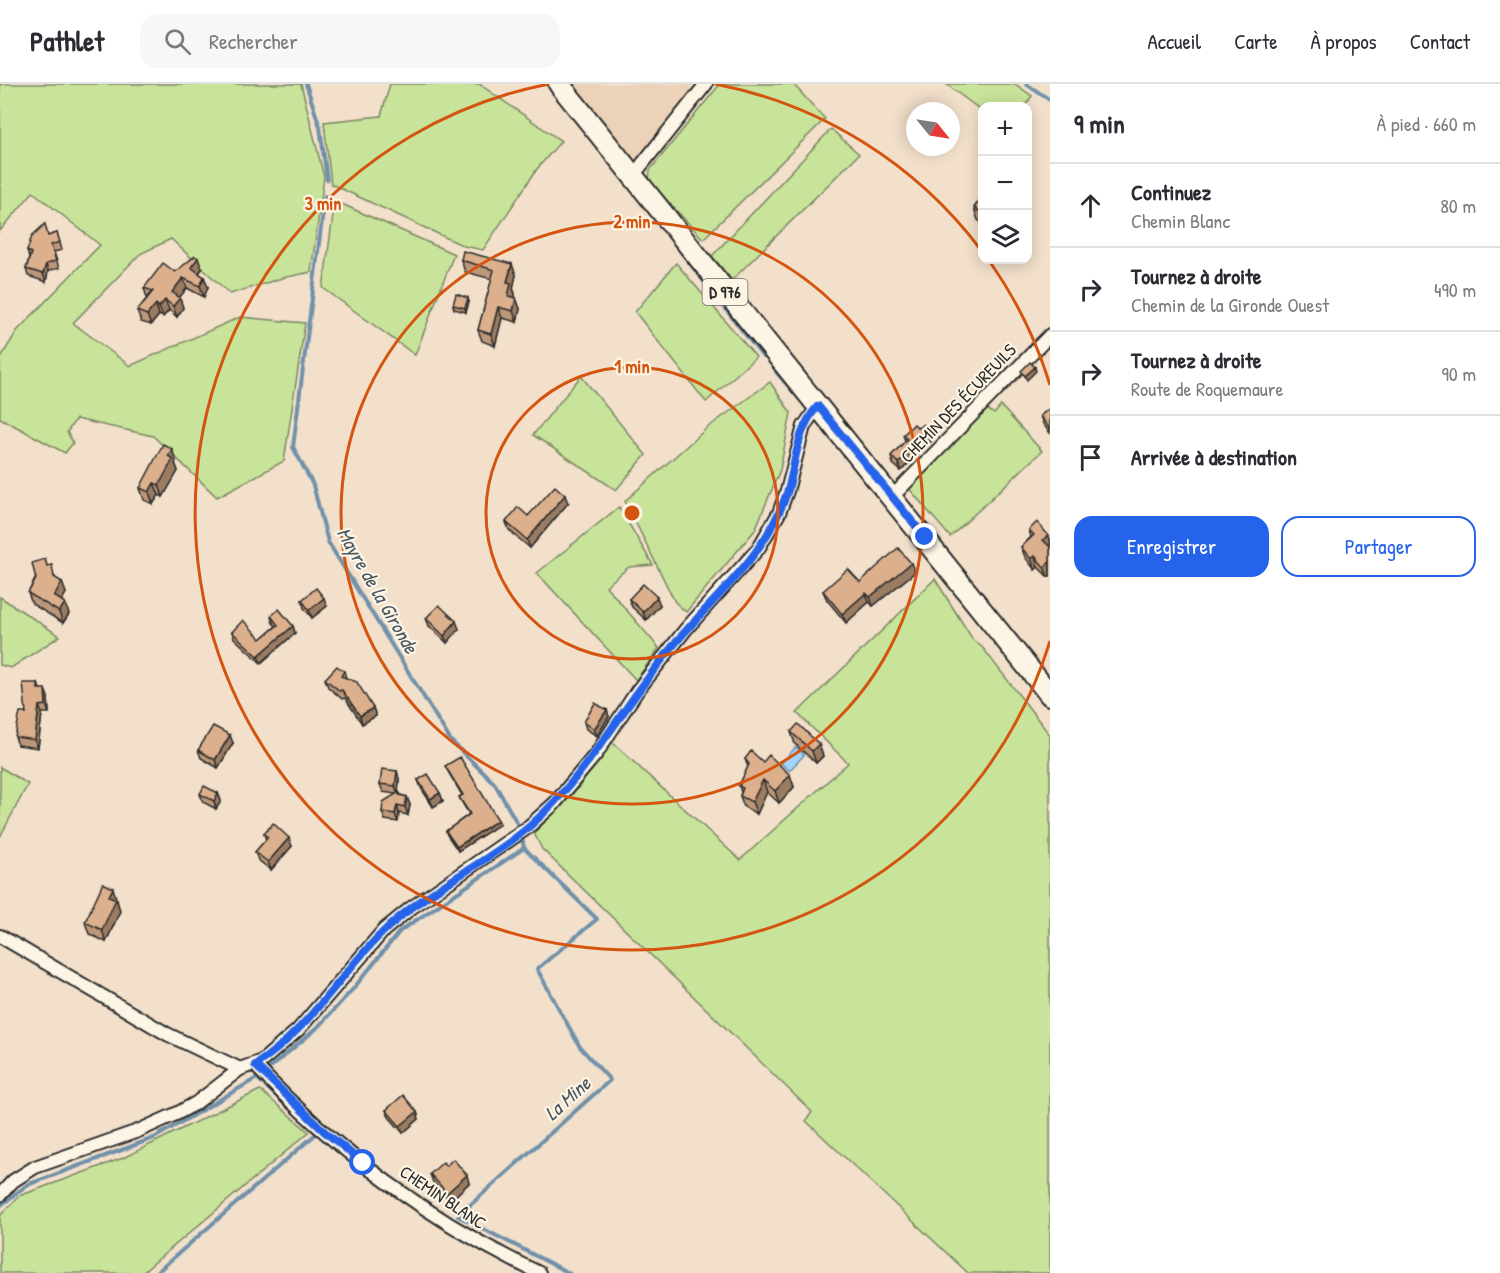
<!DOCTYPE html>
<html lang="fr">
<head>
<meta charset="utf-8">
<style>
  body { margin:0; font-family:"Patrick Hand",sans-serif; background:#f7f7f7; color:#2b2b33 }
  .controls { position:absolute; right:18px; top:18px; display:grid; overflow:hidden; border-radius:12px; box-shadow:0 3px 15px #0003 }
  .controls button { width:54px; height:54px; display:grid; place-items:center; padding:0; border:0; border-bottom:2px solid #e1e1e2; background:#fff; color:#2b2b33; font:30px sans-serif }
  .compass { position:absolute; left:906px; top:18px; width:54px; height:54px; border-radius:50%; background:#fff; box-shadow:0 3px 15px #0003; rotate:120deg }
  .stop { position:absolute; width:18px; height:18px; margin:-14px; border:4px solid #2563eb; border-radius:50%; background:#fff }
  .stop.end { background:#2563eb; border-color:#fff; box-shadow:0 2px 6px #0008 }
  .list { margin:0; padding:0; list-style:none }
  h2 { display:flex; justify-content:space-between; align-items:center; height:78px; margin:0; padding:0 24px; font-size:26px }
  h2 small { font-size:20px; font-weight:400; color:#7c7c81 }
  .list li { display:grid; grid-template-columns:39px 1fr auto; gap:18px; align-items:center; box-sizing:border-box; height:84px; padding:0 24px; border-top:2px solid #e1e1e2 }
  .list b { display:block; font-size:22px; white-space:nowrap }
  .list p { margin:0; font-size:20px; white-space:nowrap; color:#7c7c81 }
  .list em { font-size:20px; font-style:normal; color:#7c7c81 }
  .actions { display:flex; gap:12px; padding:18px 24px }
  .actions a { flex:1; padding:14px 0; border:2px solid #2563eb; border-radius:18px; text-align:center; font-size:21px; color:#2563eb }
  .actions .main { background:#2563eb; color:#fff }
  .icon { flex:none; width:33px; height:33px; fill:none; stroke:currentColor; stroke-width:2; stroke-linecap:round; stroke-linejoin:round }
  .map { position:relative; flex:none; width:1050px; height:1189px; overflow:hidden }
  header { display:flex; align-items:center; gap:36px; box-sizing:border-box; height:84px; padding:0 30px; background:#fff; border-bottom:2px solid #e1e1e2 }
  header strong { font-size:28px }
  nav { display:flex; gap:33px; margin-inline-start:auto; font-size:21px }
  .search { width:420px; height:54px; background:#f7f7f7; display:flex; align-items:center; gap:15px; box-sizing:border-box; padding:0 21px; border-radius:18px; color:#7c7c81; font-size:22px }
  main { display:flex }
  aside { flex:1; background:#fff }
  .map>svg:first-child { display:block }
  .built { fill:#ebd2b8 }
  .green { fill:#c8e39a; stroke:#7a8762; stroke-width:1.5 }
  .water { fill:#a0d5fe; stroke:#7191aa; stroke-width:1.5 }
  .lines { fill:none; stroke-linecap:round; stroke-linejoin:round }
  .stream { stroke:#7191aa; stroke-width:4 }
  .street-casing { stroke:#2b2b2b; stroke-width:16 }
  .primary-casing { stroke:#2b2b2b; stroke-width:24 }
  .street { stroke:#fcf5e5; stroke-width:12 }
  .primary { stroke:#fcf5e5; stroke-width:20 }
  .wall { fill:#bd9779; stroke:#2b2b2b; stroke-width:1.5 }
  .shaded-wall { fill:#9a7b63; stroke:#2b2b2b; stroke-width:1.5 }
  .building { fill:#dcb08d; stroke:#2b2b2b; stroke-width:1.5 }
  .route { stroke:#2563eb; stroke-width:8 }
  .ring { fill:none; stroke:#d5540f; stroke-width:3 }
  .labels { text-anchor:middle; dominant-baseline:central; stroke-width:4.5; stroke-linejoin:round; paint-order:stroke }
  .shield { fill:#fcf5e5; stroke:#6a6863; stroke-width:1.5 }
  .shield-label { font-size:16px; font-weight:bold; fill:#2b2b2b }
  .street-label { font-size:18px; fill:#2b2b2b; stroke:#fcf5e5 }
  .water-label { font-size:20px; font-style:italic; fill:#485660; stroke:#fcf5e5 }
  .centre { fill:#d5540f; stroke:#fcf5e5; stroke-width:3 }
  .ring-label { font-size:18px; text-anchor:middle; font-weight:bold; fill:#d5540f; stroke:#fcf5e5; stroke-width:4.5; stroke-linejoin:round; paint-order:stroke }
</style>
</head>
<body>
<header>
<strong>Pathlet</strong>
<div class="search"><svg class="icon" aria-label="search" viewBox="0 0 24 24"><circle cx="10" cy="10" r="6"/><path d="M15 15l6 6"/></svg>Rechercher</div>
<nav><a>Accueil</a><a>Carte</a><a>À propos</a><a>Contact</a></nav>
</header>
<main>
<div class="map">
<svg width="1050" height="1189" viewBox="0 0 1050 1189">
  <rect width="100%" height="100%" fill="#f2e0cb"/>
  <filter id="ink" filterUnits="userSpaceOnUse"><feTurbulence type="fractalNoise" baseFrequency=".0167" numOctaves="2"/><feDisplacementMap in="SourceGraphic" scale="12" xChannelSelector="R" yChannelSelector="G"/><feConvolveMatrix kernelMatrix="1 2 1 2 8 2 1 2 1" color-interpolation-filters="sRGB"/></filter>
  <g filter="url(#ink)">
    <!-- built -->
    <path class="built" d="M570 0H689L695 6 632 81Z"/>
    <!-- green -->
    <g class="green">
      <path d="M0 0H301L324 93 311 188 282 194 230 210 171 155 140 170 73 239 130 282 240 233 305 239 284 377 217 413 153 352 76 335 67 348 73 359 65 369 0 334V275L17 247 100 161 33 108 0 147Z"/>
      <path d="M390 0H479L561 57 537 85 483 166 464 162 331 100 324 38 381 32Z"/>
      <path d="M720 0H793L825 35 703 155 649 97 650 86Z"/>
      <path d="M946 0H1015L1032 12 1025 22H982V27Z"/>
      <path d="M831 45 859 70 732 196 712 172Z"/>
      <path d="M335 117 454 170 415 271 323 204Z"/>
      <path d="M676 179 756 273 706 318 635 228Z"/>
      <path d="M581 292 646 371 616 406 533 351Z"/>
      <path d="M770 298 791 329 780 386 755 446 686 528 675 518 625 417 707 344Z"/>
      <path d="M1001 322 1042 367 950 453 907 402 966 340 987 325 994 330Z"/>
      <path d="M619 423 653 481 629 483 606 502 659 564 636 596 537 489Z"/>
      <path d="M935 495 973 556 982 563 1050 651V1189H968L806 1037 812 1028 542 765 534 749 577 705 612 658 740 776 848 679 797 629Z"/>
      <path d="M0 513 60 552 11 584 0 581Z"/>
      <path d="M0 683 28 700 0 753Z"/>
      <path d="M260 1006 309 1048 142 1189H0V1132L19 1112 123 1074Z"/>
    </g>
    <!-- water -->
    <path class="water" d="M796 663 804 671 789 687 781 679Z"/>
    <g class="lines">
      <!-- stream -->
      <g class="stream">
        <path d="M306 0 320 43 327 96"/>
        <path d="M1026 0 1050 16"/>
        <path d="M325 112 293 363 313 401 328 458 451 657 495 700 518 741"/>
        <path d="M664 116 727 194"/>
        <path d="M642 118 763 273"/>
        <path d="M776 288 801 317"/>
        <path d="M522 754 524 764"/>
        <path d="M524 764 597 835 537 885 580 963 610 996 458 1132 569 1189"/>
        <path d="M267 986 316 945 353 905 400 847 524 764"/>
        <path d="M0 1122 27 1101 154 1054 257 994 295 1029"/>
        <path d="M156 1189 317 1049 314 1047"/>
      </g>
      <!-- street casing -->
      <g class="street-casing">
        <g id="street">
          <path d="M632 93 706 0"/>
          <path d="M892 413 1050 251"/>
          <path d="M0 852 167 950 240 985"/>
          <path d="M255 981C335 1067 434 1139 539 1189"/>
          <path d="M0 1111 13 1097 35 1083 138 1047 178 1029 196 1019 240 985 262 977 298 946 384 846 411 824 527 744 554 720 596 670 637 607 686 545 758 465 779 429 787 407 804 342 818 322"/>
        </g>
      </g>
      <!-- primary casing -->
      <g class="primary-casing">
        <path id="primary" d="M559 0 1050 611"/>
      </g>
      <!-- street -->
      <use href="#street" class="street"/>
      <!-- primary -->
      <use href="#primary" class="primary"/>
    </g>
    <!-- wall -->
    <g class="wall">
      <path d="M982 113V139L978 136 974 124Z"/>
      <path d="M57 149 62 166 54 168 59 184 48 187 46 198 28 192 26 185 29 174 27 167 49 152Z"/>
      <path d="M461 176 516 191 513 204 515 210 514 213 516 214 520 225 517 238 502 234 495 262 482 257 478 246 492 195 465 188Z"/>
      <path d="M202 185 199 189 204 193 208 203 204 213 187 204 179 214 183 224 177 233 169 226 163 233 159 231 151 241 141 238 137 227 147 214 144 204Z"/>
      <path d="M469 218 466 228 454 225 453 221Z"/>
      <path d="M1050 324V349L1043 340 1040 332Z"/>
      <path d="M918 344 930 347 933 355 901 387 893 380 891 372 905 357 903 351Z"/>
      <path d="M176 377 175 379 178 387 163 413 159 411 153 420 144 416 140 404Z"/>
      <path d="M568 419 530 464 509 446 506 438Z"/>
      <path d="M1029 446 1048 451 1050 455V492L1048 493 1038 483 1035 486 1025 473 1021 463 1031 453Z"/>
      <path d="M45 475 47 482 66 509 61 517 69 530 63 539 32 520 28 509Z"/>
      <path d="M915 488 873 522 869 518 846 539 827 516 823 507 860 498Z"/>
      <path d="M629 515 660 521 646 536 632 523Z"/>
      <path d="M302 516 327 522 312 534 304 524Z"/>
      <path d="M271 532 293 542 295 549 261 579 234 554 232 548 261 555 276 542 273 539Z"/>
      <path d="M426 534 459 545 447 559 429 542Z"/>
      <path d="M344 587 346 594 373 624 376 632 362 640 345 614 342 615 328 603 325 595Z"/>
      <path d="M38 599 40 605 48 613 49 629H42L38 664 18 661 15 653 26 629Z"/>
      <path d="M607 626 609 633 597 652 586 645 584 638Z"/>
      <path d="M791 648 823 672 816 679 795 660Z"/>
      <path d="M233 659 218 684 201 674 198 666Z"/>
      <path d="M745 675 763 678 790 691 794 703 779 719 767 708 757 730 744 723 740 712 741 708 739 702 748 683Z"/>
      <path d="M445 682 498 736 500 740 458 767 447 751 446 747 469 730 461 717 459 713 462 711 447 686Z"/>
      <path d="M397 687 399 695 398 709 399 708 401 711 407 713 410 721 408 731 399 729 398 738 385 736 382 728 396 710 383 708 380 700Z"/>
      <path d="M418 696 440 709 443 717 433 723 421 704Z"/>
      <path d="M218 709 221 717 216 725 203 718 200 710Z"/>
      <path d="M264 750 292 762 271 786 258 776 255 768 266 756Z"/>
      <path d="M118 815 117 817 120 827 106 858 89 850 85 838Z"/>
      <path d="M386 1026 417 1028 419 1035 403 1049 389 1033Z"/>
      <path d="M446 1082 469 1099 450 1117 433 1098 430 1090Z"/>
    </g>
    <!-- shaded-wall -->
    <g class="shaded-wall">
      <path d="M198 174 202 185 195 193 191 183Z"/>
      <path d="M46 180 48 187 46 198 43 190Z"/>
      <path d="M512 180 516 191 513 204 515 210 512 223 508 212 507 198Z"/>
      <path d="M204 193 208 203 204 213 200 202Z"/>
      <path d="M183 194 187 204 176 218 172 208Z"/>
      <path d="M180 214 183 224 177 233 173 222Z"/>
      <path d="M468 214 469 218 466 228 465 224Z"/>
      <path d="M516 214 520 225 517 238 513 227Z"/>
      <path d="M165 216 169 226 163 233 159 223Z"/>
      <path d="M156 220 159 231 151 241 147 231Z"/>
      <path d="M498 223 502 234 495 262 491 250Z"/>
      <path d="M1035 283 1036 287 1027 296 1025 292Z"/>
      <path d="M930 347 933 355 901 387 898 379Z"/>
      <path d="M172 365 176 377 175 379 178 387 163 413 159 401 168 372Z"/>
      <path d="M154 399 159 411 153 420 149 408Z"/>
      <path d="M565 411 568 419 530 464 527 456Z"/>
      <path d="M1048 451 1050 455V464L1043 456Z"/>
      <path d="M1035 472 1038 483 1035 486 1031 475Z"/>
      <path d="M1050 478V492L1048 493 1044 483Z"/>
      <path d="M911 479 915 488 873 522 870 513Z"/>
      <path d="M62 498 66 509 58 523 54 512Z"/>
      <path d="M866 509 869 518 846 539 842 530Z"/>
      <path d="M657 513 660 521 646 536 643 528Z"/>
      <path d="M324 514 327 522 312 534 309 526Z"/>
      <path d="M65 519 69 530 63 539 59 528Z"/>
      <path d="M456 537 459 545 447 559 444 552Z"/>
      <path d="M293 542 295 549 261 579 258 572Z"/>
      <path d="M45 605 48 613 49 629 46 621Z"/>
      <path d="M39 622 42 629 38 664 35 656Z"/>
      <path d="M373 624 376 632 362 640 360 632Z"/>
      <path d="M607 626 609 633 597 652 594 645Z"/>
      <path d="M230 651 233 659 218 684 215 676Z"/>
      <path d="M819 660 823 672 816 679 812 667Z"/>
      <path d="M397 687 399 695 398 710 395 702Z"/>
      <path d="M790 691 794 703 779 719 775 707Z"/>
      <path d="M763 696 767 708 757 730 752 718Z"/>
      <path d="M218 709 221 717 216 725 214 717Z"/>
      <path d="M440 709 443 717 433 723 430 715Z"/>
      <path d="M407 713 410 721 408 731 405 723Z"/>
      <path d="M397 721 399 729 398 738 395 730Z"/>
      <path d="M498 736 500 740 458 767 457 763Z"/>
      <path d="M289 754 292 762 271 786 268 778Z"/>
      <path d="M113 804 120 827 106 858 102 846 109 812Z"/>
      <path d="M417 1028 419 1035 403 1049 400 1042Z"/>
      <path d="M467 1091 469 1099 450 1117 447 1109Z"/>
    </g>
    <!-- building -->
    <g class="building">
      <path d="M982 113V129L974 124Z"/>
      <path d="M45 140 48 152 57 149 60 158 51 161 56 177 46 180 43 190 26 185 31 169 27 167 32 152Z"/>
      <path d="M463 167 512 180 507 198 511 199 508 212 516 214 513 227 498 223 491 250 478 246 494 186 461 176Z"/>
      <path d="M195 172 198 174 191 183 204 193 200 202 183 194 172 208 180 214 173 222 165 216 159 223 156 220 147 231 137 227 153 207 144 204 163 179 175 188Z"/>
      <path d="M456 210 468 214 465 224 453 221Z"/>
      <path d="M1030 278 1035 283 1025 292 1021 287Z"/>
      <path d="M1050 324V345L1040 332Z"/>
      <path d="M914 340 918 344 923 340 930 347 898 379 891 372 907 355 903 351Z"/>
      <path d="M163 360 172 365 168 372 173 375 159 401 154 399 149 408 140 404Z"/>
      <path d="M555 402 565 411 527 456 506 438 518 423 528 432Z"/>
      <path d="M1037 438 1048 451 1043 456 1050 463V478L1044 483 1035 472 1031 475 1021 463 1034 451 1029 446Z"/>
      <path d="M898 464 911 479 870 513 866 509 842 530 823 507 848 485 860 498Z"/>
      <path d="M45 475 47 482 52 481 54 493 62 498 54 512 65 519 59 528 28 509 36 495 32 479Z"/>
      <path d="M643 500 657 513 643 528 629 515Z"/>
      <path d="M316 504 324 514 309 526 302 516Z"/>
      <path d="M439 521 456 537 444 552 426 534Z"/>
      <path d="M279 525 293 542 258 572 232 548 243 536 261 555 278 541 271 532Z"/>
      <path d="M337 582 344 587 341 592 357 598 373 624 360 632 342 606 340 607 325 595Z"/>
      <path d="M23 599H38V605H45L46 621 39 622 35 656 15 653 20 628 26 629Z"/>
      <path d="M595 619 607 626 594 645 584 638Z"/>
      <path d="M798 640 819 660 812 667 791 648Z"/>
      <path d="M213 642 230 651 215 676 198 666Z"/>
      <path d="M751 667 763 678 769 671 790 691 775 707 763 696 752 718 740 712 743 704 739 702 749 680 745 675Z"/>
      <path d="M460 673 498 736 457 763 446 747 470 730 459 713 463 711 445 682Z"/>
      <path d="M382 685 397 687 395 702 380 700Z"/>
      <path d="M428 690 440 709 430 715 418 696Z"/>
      <path d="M204 702 218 709 214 717 200 710Z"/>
      <path d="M399 708V711L407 713 405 723 397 721 395 730 382 728 383 718Z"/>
      <path d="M273 739 289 754 268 778 255 768 268 753 264 750Z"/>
      <path d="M103 799 113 804 109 812 116 815 102 846 85 838Z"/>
      <path d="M403 1011 417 1028 400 1042 386 1026Z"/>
      <path d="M453 1075 467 1091 447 1109 430 1090 443 1078 446 1082Z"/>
    </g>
  </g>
  <g class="lines" filter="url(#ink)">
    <!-- route -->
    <path class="route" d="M363 1079 325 1048 255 981C308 947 339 891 383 848 427 805 485 781 530 742 585 693 619 629 665 572 693 535 730 504 757 466 770 448 781 427 788 406 796 377 797 344 818 322L925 453"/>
  </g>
  <!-- distance rings -->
  <g class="ring">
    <circle cx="632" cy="429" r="146"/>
    <circle cx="632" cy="429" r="291"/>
    <path d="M1050 557A437 437 0 1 1 549 0M715 0A437 437 0 0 1 981 166M990 178A437 437 0 0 1 1050 301"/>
  </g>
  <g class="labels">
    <!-- shield labels -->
    <rect class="shield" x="702.5" y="195" width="45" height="26" rx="4.5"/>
    <g class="shield-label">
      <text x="725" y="208">D 976</text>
    </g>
    <!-- street labels -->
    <g class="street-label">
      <text transform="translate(958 319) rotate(-46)">CHEMIN DES ÉCUREUILS</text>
      <text transform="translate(443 1113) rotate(34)">CHEMIN BLANC</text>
    </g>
    <!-- water labels -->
    <g class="water-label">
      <text transform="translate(378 506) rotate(60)">Mayre de la Gironde</text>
      <text transform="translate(567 1014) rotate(-42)">La Mine</text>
    </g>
  </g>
  <circle cx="632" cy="429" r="9" class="centre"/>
  <g class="ring-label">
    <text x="323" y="126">3 min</text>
    <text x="632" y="144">2 min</text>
    <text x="632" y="289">1 min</text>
  </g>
</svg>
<div class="controls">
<button>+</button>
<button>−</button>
<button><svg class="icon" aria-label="layers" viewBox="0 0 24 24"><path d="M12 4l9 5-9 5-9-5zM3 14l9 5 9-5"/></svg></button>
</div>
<svg class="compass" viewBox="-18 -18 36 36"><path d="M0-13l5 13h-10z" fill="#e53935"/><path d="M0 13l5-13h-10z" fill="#7c7c81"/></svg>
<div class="stop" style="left:363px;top:1079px"></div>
<div class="stop end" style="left:925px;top:453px"></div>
</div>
<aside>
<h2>9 min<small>À pied · 660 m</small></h2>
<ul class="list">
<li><svg class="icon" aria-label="ahead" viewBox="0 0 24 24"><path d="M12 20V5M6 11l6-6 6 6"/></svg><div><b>Continuez</b><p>Chemin Blanc</p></div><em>80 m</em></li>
<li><svg class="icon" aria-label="right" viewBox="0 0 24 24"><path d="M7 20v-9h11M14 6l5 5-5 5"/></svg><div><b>Tournez à droite</b><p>Chemin de la Gironde Ouest</p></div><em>490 m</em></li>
<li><svg class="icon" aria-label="right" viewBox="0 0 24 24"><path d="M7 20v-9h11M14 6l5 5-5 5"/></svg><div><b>Tournez à droite</b><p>Route de Roquemaure</p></div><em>90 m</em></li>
<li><svg class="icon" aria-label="arrive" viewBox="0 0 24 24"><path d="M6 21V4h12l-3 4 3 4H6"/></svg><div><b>Arrivée à destination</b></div></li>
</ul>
<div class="actions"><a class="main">Enregistrer</a><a>Partager</a></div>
</aside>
</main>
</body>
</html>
